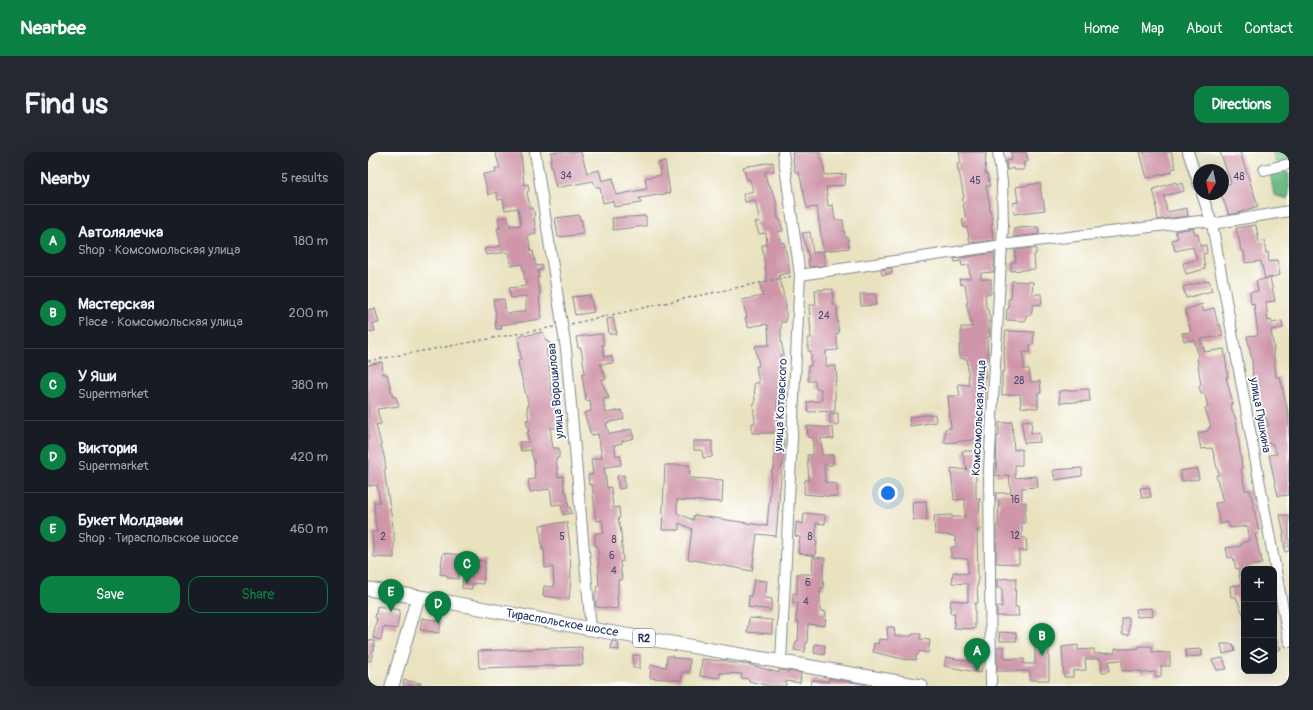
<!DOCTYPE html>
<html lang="en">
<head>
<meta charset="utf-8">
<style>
  body { margin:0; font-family:Pangolin,sans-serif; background:#242831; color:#f1f3f6 }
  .controls { position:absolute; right:12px; bottom:12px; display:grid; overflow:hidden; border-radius:8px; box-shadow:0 4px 16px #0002 }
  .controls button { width:36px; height:36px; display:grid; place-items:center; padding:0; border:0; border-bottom:1px solid #363941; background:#171b24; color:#f1f3f6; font:20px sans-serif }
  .compass { position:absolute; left:825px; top:12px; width:36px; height:36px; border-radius:50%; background:#171b24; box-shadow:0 4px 16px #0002; rotate:189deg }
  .you { position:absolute; left:520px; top:341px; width:14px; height:14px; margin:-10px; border:3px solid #fff; border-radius:50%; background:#1a73e8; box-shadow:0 0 0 6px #1a73e833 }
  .badge { display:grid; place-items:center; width:26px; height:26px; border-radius:50%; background:#0b8043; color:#fff; font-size:13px; font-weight:700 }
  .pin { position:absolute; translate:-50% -33px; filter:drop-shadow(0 1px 2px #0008) }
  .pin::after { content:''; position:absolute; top:21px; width:14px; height:12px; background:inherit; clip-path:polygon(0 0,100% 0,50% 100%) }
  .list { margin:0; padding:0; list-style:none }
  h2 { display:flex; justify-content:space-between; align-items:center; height:52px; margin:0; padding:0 16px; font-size:17px }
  h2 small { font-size:13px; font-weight:400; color:#9ea1a6 }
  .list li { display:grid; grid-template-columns:26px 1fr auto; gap:12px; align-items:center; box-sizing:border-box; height:72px; padding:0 16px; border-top:1px solid #363941 }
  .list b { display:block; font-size:15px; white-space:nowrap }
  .list p { margin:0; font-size:13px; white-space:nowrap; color:#9ea1a6 }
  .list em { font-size:13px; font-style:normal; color:#9ea1a6 }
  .actions { display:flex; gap:8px; padding:12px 16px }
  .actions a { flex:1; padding:9px 0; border:1px solid #0b8043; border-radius:12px; text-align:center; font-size:14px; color:#0b8043 }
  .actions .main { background:#0b8043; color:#fff }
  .icon { flex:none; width:22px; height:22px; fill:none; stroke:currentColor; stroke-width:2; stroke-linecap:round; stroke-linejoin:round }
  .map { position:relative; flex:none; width:921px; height:534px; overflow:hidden; border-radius:12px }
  header { display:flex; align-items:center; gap:24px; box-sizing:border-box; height:56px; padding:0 20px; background:#0b8043; color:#fff }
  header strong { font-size:19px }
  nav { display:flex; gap:22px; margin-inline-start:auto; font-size:14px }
  .intro { display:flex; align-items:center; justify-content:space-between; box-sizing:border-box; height:96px; padding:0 24px }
  h1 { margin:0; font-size:28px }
  .button { padding:10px 18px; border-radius:12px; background:#0b8043; color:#fff; font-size:14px; font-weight:700 }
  main { display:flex; gap:24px; padding:0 24px }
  aside { flex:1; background:#171b24; border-radius:12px; box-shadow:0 4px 16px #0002 }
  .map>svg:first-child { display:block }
  .green { fill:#86d99a; stroke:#50847c }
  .forest { fill:#6cb982; stroke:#447470 }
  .building { fill:#cf95a8 }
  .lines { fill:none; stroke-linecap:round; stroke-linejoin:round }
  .minor-casing { stroke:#82888e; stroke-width:12 }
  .major-casing { stroke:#82888e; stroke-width:15 }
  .path { stroke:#82888e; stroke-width:1.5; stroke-dasharray:3 3; stroke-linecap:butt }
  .minor { stroke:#fff; stroke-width:10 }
  .major { stroke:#fff; stroke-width:13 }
  .labels { text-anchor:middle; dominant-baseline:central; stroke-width:3.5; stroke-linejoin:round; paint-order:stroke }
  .number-label { font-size:10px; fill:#484870 }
  .shield { fill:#fff; stroke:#5f6d8e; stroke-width:1 }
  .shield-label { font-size:11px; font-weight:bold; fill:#1b2f5e }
  .street-label { font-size:12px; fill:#1b2f5e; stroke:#fff }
</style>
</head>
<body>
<header>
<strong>Nearbee</strong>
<nav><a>Home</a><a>Map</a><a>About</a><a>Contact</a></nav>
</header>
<div class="intro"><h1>Find us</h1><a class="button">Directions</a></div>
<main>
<aside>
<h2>Nearby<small>5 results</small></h2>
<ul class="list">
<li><span class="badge">A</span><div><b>Автолялечка</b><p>Shop · Комсомольская улица</p></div><em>180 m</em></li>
<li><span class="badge">B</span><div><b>Мастерская</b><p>Place · Комсомольская улица</p></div><em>200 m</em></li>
<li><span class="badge">C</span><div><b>У Яши</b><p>Supermarket</p></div><em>380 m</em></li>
<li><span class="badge">D</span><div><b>Виктория</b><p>Supermarket</p></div><em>420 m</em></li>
<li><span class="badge">E</span><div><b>Букет Молдавии</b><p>Shop · Тираспольское шоссе</p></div><em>460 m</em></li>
</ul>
<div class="actions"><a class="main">Save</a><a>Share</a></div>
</aside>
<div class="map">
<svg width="921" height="534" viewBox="0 0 921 534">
  <rect width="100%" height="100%" fill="#fff"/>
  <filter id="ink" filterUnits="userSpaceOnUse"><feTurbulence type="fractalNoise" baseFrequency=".025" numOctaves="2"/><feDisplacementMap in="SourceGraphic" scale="8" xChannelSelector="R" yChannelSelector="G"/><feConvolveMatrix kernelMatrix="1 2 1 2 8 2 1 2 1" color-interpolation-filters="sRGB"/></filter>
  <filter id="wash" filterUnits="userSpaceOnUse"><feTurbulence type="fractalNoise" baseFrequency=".012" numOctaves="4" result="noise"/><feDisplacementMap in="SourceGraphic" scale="16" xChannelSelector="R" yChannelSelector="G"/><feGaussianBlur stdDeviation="0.9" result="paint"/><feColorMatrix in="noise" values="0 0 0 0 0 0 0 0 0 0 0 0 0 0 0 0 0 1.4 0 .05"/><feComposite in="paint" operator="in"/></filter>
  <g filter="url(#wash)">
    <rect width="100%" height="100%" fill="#e9e2bf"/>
    <!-- green -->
    <path class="green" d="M905 0H921V7L908 11Z"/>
    <!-- forest -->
    <path class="forest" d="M914 18 921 22V42L919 47 906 43 902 21Z"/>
    <g id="blocks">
      <!-- building -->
      <g class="building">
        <path d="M127 0H153L156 33 160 32 161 39 159 40 162 56H165L167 65H166L168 82 160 83 163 100 165 99 168 114 174 113V118L170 119 171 125 169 126 172 142H171L173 167 133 173 134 177H128L127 163H128L125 148 136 147 138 162 158 159V144L143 146 141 136 158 134 154 112 143 114 141 100 118 103 116 97 133 94 129 76H132L130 66 140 65 142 74 153 73 150 56 137 58 135 47 130 48 128 40 120 43 115 22 128 21 127 16H132Z"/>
        <path d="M183 0H213L219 21 231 18 234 29 245 26 248 43 279 37 277 26 293 23 290 11 297 9 302 41 271 46 273 51 246 55 245 49 235 51 232 35H228L225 29 188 36 182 8H184Z"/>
        <path d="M424 0H451L452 6H454L457 23 478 22 477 33 458 35 460 54 465 53 467 68H475L477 85H480L481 96 455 99 449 55 439 56 431 20H427L425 8H426Z"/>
        <path d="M591 0H618L617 22H619L622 34H618L622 54H621L625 72H623L626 88 602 91 599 75 596 76 594 67 598 66 594 47 596 46 591 19 590 20 589 11H593Z"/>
        <path d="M643 0H658L660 9 656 10V18H646L645 16 639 18 638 9 644 8Z"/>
        <path d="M772 0H803L808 16 803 17 804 20 779 26Z"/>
        <path d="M852 0H872L890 54 870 61 861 63 853 42H855V34L863 31Z"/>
        <path d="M405 10 406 19 397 20 400 34 402 33 408 49 410 67H412L415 79 410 80 413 91 416 90 422 121 411 123 418 153V170H413V189L416 203H412L416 243H409V281H384V271H387L385 252H387L386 231H391L388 214H391L387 194 401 193 400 173H398V172L380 175 377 166 379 165 374 148 395 144 392 132 399 130 394 93H399L398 81 391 82 387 70H392L387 48 377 50 375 42 385 39 382 27 379 28 375 15Z"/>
        <path d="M808 30 809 33 814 31 816 39 796 44 799 60 819 56 820 64 790 68 788 53H789L785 37Z"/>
        <path d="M672 31 674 47H675L677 58 646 62 645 51 650 50 648 35Z"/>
        <path d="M211 63 212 68H214L215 82 190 85 187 66Z"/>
        <path d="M278 64V74L245 78 244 66Z"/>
        <path d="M888 73 891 90 896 89 898 101 900 100 901 110 909 108 912 123 897 127 893 109 877 111 876 99H873L871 86H870L868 76Z"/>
        <path d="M670 75 671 82 646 85V76Z"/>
        <path d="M825 76 827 82H830L832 94 838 93 839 101 835 102 837 117 818 122 815 111 829 108 825 95 807 99 804 88 810 86 807 79Z"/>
        <path d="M442 80 445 101 455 99 457 113 441 115 440 107H441L434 81Z"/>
        <path d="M668 96V102L666 103 667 117 643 119V110H648L647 98Z"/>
        <path d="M626 101V120L613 121V127H623V142H617L618 156 619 155 623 170H621L622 185H619L620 208H616L617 226H615L617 248H610L613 287 577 291V277L583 276 580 244H592L590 232 601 233 599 207 592 206 591 193H593V175H604L598 151H600L597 132 593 133 591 127 602 126 601 113 594 114 593 109 587 110 586 107Z"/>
        <path d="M524 116V121L514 123 513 118Z"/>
        <path d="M902 126 907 149 898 150 900 169 903 168 904 171 914 169 915 176 903 178 906 198H905L908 225H912L921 264V343L910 344 901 303 909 302 904 291 898 292 894 274H901L892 253H894L890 239H886L883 228 885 227 884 208 879 184 890 183 886 151 883 152 882 140 890 139 888 129Z"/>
        <path d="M841 128 844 139 818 146 815 135Z"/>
        <path d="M644 129 665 130 664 142H673L674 152 665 153 663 163H658V169L638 168 639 157H641L640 147H643Z"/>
        <path d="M465 137V153H469V166L471 181 468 182 470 198 458 199V214H468L469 229H467V259L440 260 439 250 454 249 453 237H448L447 229H440V214H443V199H440V186H443L441 153H448L447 138Z"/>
        <path d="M492 142H508V153L493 154Z"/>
        <path d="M222 143 226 160 207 163 204 145Z"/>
        <path d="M834 152 835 159 846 156 850 173 852 172 855 184 832 187 837 200 856 197 860 225H858L865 252H862L868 268 870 283 874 316H873L877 338H882L891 381 887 382 892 403H893L894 412 876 415V464L868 445H863L862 434 873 433 870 416 868 417 865 405 860 406 858 396 874 394 873 391 881 389 880 374 862 376 860 370 852 372 847 351 855 350 848 323H851L844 296 833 297 830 281 840 279V276L843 275 837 256H840L837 242H833L831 234 833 233 829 205H831L826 188 816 189 814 181 823 180 817 158Z"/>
        <path d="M7 156 11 171H5L7 179 0 180V158Z"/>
        <path d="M245 166 249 182H241L239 167Z"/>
        <path d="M638 179 666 180 665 193H662V200H655L656 217H661L663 230 672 229 673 241H670V256L653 255 652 242 634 243V220L637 219 636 200Z"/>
        <path d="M175 180 179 190H181L183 198H178L184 231H182L185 244 189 276H182L185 296H191V306H188L190 325 195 324 197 341H199L201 356 202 355 204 361 195 363 193 352 184 353 182 337 162 340 160 328 167 327 166 307H165L163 298 153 299 151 290H161L159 280H161L158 268H161L159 254H161L151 216 150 208H153L150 185Z"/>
        <path d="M234 182 236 193H234L236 205 244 204 245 211 232 212 238 227 233 228 241 246 235 247 238 261 254 258 256 267 238 271 241 282 255 280V279L263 277 266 286 254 289V291L246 293 248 304 252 303 253 313 236 315 239 336 243 335 245 356 251 355 252 366 250 367 253 380 255 409 252 410 254 428H250V445H249L250 457 228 455 227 445 229 434H231L230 420H231L230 394H227V381H236L234 368 228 369 224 332 221 333 220 323H225L223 307 234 306 230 282 223 283 216 261 223 259 222 248 218 249 214 222 217 221 213 196H210L208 185Z"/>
        <path d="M14 210 15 222H19L25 245H28L31 254 9 257 13 272 8 273 16 304 18 317 16 318 26 381V406L6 405 4 380H9L7 368 6 350H12L9 333 0 334V213Z"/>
        <path d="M721 237 722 249 692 251 691 239Z"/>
        <path d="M462 261H470V273L462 272Z"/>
        <path d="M567 262 568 270 542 274 541 265Z"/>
        <path d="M664 268 663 281H671L672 290 656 291 654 269Z"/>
        <path d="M644 270 646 298 654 297V313H647V326L669 324 670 335 654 336V351L658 350V358H657V371H654V386H658L659 399 651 398V412L628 411V374H630L631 349H628V341H643L641 323 628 324 629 284H631V271Z"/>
        <path d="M439 274 465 276 466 287 453 286 454 303H465V313H456L457 330 469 332V345L436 342 437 328H441L439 303H445V286L440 285Z"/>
        <path d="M407 287H416L415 314 414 313 408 384 389 382 384 419 320 407 324 377 311 371V378H294L297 313H321L322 326 355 328 354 350 309 348V361L325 368 326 363 399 374 404 317H406Z"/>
        <path d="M326 289H344V305L335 306 334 298H326Z"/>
        <path d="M594 299H608V347L612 346 611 361 613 378H609L610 433H609L610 451H607V477L586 476 587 461H582L583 448 600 450V432L584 431 585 420 600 422V407L583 406V395H588L587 384 567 382 566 364 584 363V365H597V347L586 348 583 316 599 318Z"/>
        <path d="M714 316V324L687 328 685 318Z"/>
        <path d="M829 316 831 327 814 329 812 319Z"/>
        <path d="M256 323 257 336 251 337 249 324Z"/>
        <path d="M781 335 783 345 774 346 772 336Z"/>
        <path d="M558 349 559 368H545L544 350Z"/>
        <path d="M436 361 457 363V372L448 371V390H449L447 404 430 401 432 385 427 384 428 370 435 372Z"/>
        <path d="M912 363H921V399L917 400 915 382H916Z"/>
        <path d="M199 370 202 395 203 427 201 447 175 444 176 434 186 435 185 415 177 416 176 397H174L172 373Z"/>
        <path d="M75 401 93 403 90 427 79 426V423L72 422Z"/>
        <path d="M445 405 457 406 455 423 456 436H452V459L458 460 457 474 440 472 439 491H438L437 500 426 498 428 489H430L431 470H428L430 451H425V441L429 442V422H444Z"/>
        <path d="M105 408 117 409 115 432 104 431V437L94 436 95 424 104 425Z"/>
        <path d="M648 426 647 455H650L651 464H629V455H634V436H629V427Z"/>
        <path d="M386 428 399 429 397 446 404 447 403 458 380 455 381 444H383Z"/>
        <path d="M9 454 32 458 29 477 15 475 13 488 5 486 9 466H7Z"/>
        <path d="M784 456 785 464 769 465 768 457Z"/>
        <path d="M54 466 73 469 71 481 52 478Z"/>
        <path d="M381 466 404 468V482L379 480Z"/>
        <path d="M754 466H761V483L754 482Z"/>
        <path d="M519 475H526L527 484H544V482H553L552 487 562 488 560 501 551 499 550 503H548V508L539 507V508L505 500 506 491 510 492 511 487 520 488Z"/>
        <path d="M631 480 648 481 649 489H632Z"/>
        <path d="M906 484 913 497 906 499Z"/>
        <path d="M0 488 7 489 3 509H0Z"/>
        <path d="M244 489 250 490 251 498 243 497Z"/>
        <path d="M447 492 457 493 456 503 446 501Z"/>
        <path d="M853 492H865L867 499 855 502Z"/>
        <path d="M710 493V498L726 497V502L747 501V497H766L771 496V494H784V500L802 501V514H793V524L787 525V520L773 521V519H754V508L741 509 742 519 734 520 733 507H717L718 518 705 519V525H696L694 495Z"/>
        <path d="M214 495 215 513 111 516 110 499Z"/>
        <path d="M629 495H636V507H656V512H667V495H681V528H662V519H629Z"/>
        <path d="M834 497V504L818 505 817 498Z"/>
        <path d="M607 500 616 502 613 521 576 514 578 505 605 510Z"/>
        <rect x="265" y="503" width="7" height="13"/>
        <path d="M299 504H305V506L322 507 321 520H314L313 528 282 526 283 513 298 515Z"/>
        <path d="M855 506 859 517 849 518 844 508Z"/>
        <path d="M334 507 353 509V508L359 509V510L383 513 411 521V518L433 521 432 531 418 529V534H401L381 529V527L373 526 374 522 352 521V526L332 524Z"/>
        <path d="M461 526 499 533V534H443L444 528 460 530Z"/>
        <path d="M36 528 52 531V534H35Z"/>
      </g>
    </g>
  </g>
  <g filter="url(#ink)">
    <use href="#blocks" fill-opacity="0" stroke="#82888e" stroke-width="1"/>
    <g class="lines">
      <!-- minor casing -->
      <g class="minor-casing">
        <g id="minor">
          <path d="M167 0 198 197 223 477"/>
          <path d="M820 0 831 33"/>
          <path d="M896 18 921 12"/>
          <path d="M834 42 844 72 921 490"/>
          <path d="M432 123 635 93 832 69 844 72 921 59"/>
          <path d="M413 509 432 123 415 0"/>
          <path d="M623 534 621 317 635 74 634 30 630 0"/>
        </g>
      </g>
      <!-- major casing -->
      <g class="major-casing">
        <g id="major">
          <path d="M0 437 64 447 223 477 553 534"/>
          <path d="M24 534 50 445"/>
        </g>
      </g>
      <!-- path -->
      <g class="path">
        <path d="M203 172 315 147 424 124"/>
        <path d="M0 209 186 175"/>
      </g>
      <!-- minor -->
      <use href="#minor" class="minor"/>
      <!-- major -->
      <use href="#major" class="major"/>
    </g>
  </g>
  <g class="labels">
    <!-- number labels -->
    <g class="number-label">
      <text x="198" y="24">34</text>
      <text x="871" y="25">48</text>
      <text x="607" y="29">45</text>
      <text x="456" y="164">24</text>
      <text x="651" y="229">28</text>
      <text x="647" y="348">16</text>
      <text x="647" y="384">12</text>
      <text x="15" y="385">2</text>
      <text x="194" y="385">5</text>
      <text x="442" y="385">8</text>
      <text x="246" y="388">8</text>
      <text x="244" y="404">6</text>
      <text x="246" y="419">4</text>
      <text x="440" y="431">6</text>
      <text x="438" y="450">4</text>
    </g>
    <!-- shield labels -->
    <rect class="shield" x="265" y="477" width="22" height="18" rx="3"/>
    <g class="shield-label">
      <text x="276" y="486">R2</text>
    </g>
    <!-- street labels -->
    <g class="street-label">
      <text transform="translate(188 239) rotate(-95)">улица Ворошилова</text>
      <text transform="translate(413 253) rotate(-87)">улица Котовского</text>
      <text transform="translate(892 263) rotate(80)">улица Пушкина</text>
      <text transform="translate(611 266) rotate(-87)">Комсомольская улица</text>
      <text transform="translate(194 471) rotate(10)">Тираспольское шоссе</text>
    </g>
  </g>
</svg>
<div class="controls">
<button>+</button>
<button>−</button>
<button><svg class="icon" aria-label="layers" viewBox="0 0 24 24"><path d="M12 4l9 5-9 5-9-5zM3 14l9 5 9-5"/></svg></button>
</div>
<svg class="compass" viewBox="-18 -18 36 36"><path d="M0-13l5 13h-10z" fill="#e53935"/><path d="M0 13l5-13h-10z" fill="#9ea1a6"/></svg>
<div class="you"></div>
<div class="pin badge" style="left:609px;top:519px">A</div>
<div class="pin badge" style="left:674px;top:504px">B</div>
<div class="pin badge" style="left:99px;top:432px">C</div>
<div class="pin badge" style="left:70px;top:472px">D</div>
<div class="pin badge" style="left:23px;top:460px">E</div>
</div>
</main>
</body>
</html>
